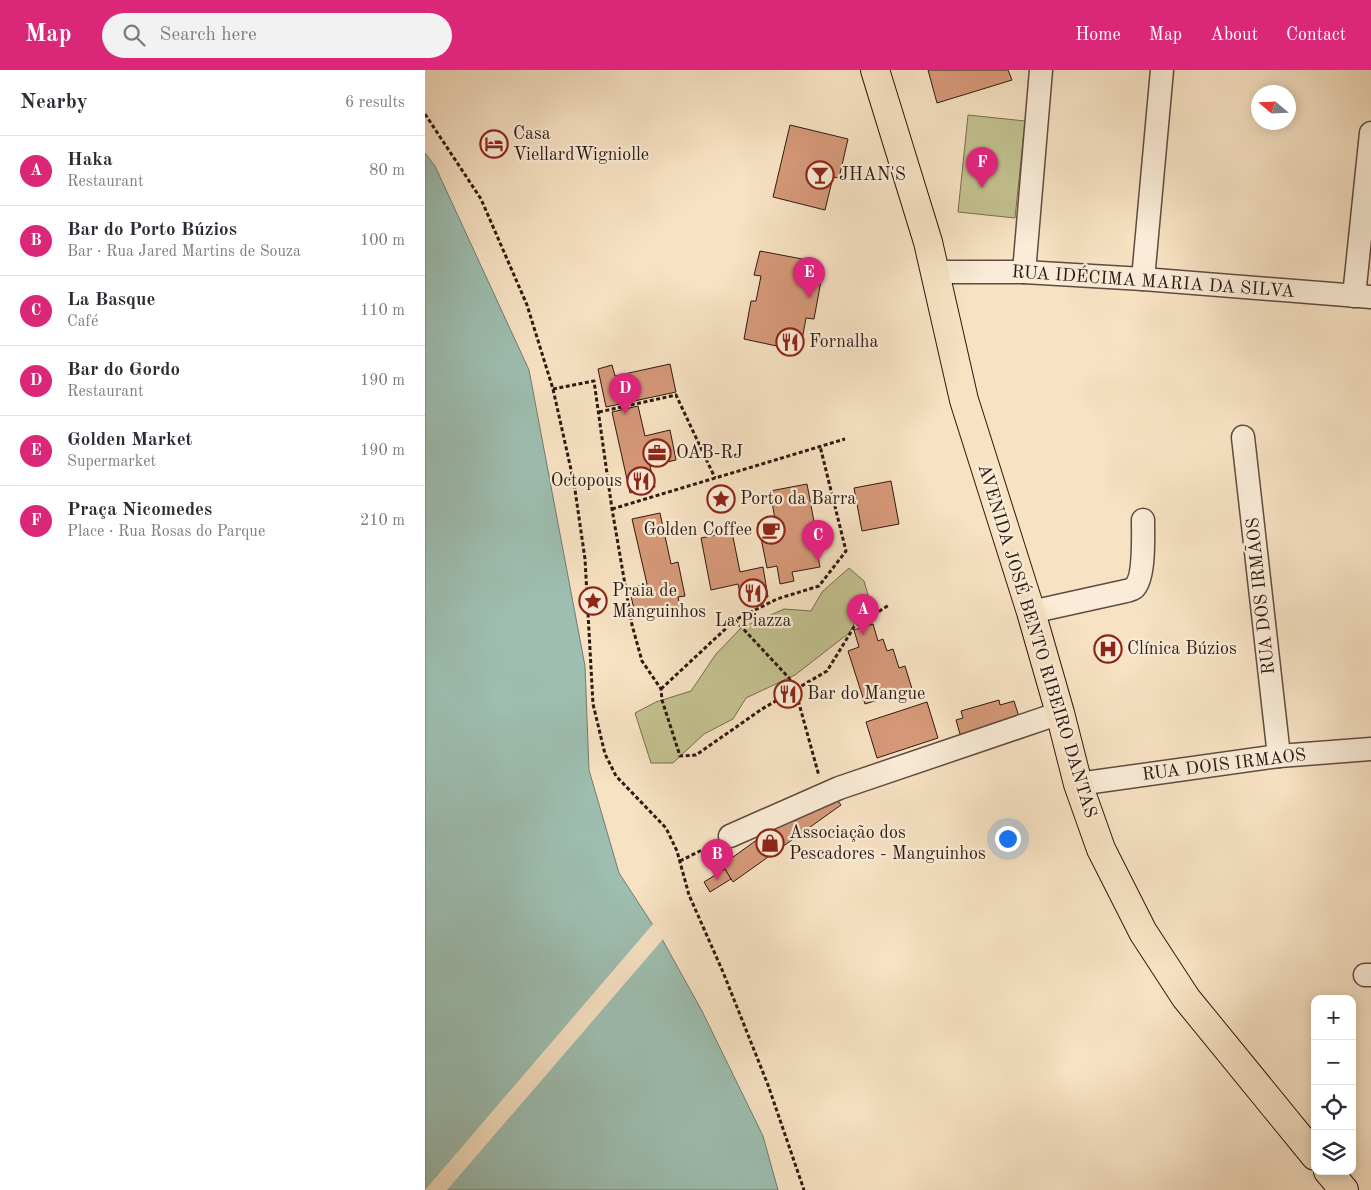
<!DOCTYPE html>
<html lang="en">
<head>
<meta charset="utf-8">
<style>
  body { margin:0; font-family:"Old Standard TT",serif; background:#f2f2f3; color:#2b2b33 }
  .controls { position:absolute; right:15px; bottom:15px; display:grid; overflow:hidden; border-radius:10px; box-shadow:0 2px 12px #0003 }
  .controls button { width:45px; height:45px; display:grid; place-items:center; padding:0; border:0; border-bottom:1px solid #e1e1e2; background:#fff; color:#2b2b33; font:25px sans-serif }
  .compass { position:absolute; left:826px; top:15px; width:45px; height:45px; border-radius:50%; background:#fff; box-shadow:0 2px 12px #0003; rotate:289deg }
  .you { position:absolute; left:582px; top:768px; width:18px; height:18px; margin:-12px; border:4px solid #fff; border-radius:50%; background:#1a73e8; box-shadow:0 0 0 8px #1a73e833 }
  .badge { display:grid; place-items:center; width:32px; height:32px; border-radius:50%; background:#db2777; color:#fff; font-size:16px; font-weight:700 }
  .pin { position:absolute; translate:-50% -41px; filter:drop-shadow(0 1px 2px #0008) }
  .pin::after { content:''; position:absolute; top:26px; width:18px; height:15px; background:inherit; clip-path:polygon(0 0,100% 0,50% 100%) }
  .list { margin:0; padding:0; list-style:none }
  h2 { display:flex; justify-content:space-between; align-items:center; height:65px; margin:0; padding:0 20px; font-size:21px }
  h2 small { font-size:16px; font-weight:400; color:#7c7c81 }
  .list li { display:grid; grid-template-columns:32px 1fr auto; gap:15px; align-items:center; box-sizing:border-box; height:70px; padding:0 20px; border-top:1px solid #e1e1e2 }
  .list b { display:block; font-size:19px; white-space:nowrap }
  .list p { margin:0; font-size:16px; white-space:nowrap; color:#7c7c81 }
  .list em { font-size:16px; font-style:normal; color:#7c7c81 }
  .icon { flex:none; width:28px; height:28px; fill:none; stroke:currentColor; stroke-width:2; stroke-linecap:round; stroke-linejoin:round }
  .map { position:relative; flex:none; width:946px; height:1120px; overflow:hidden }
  header { display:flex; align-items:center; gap:30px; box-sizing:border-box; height:70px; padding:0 25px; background:#db2777; color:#fff }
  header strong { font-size:24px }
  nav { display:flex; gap:28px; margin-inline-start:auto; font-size:18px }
  .search { width:350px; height:45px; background:#f2f2f3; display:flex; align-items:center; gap:12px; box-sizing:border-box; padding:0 18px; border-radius:28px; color:#7c7c81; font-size:19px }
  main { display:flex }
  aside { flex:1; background:#fff }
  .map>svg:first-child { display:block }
  .green { fill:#c3c18f; stroke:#786d50 }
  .water { fill:#9dbeb1; stroke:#717c71 }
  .pier { fill:#f7e2c3 }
  .building { fill:#d69979; stroke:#2e1911 }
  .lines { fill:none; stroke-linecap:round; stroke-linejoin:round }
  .minor-casing { stroke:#604b3e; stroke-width:25 }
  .primary-casing { stroke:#2e1911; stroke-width:30 }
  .path { stroke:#2e1911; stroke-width:3; stroke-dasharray:4 2.5; stroke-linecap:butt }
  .minor { stroke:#faecd8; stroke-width:22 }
  .primary { stroke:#f7e2c3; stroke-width:28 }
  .labels { text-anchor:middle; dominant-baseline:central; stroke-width:4.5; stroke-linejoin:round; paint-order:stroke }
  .poi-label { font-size:18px; fill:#2e1911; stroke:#faecd8; text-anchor:start }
  .street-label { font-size:18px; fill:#2e1911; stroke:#faecd8 }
</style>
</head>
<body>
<header>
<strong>Map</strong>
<div class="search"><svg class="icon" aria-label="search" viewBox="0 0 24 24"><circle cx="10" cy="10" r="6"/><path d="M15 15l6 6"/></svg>Search here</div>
<nav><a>Home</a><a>Map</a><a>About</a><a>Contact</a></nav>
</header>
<main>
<aside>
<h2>Nearby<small>6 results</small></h2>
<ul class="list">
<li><span class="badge">A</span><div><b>Haka</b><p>Restaurant</p></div><em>80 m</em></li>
<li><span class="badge">B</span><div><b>Bar do Porto Búzios</b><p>Bar · Rua Jared Martins de Souza</p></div><em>100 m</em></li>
<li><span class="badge">C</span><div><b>La Basque</b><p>Café</p></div><em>110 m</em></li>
<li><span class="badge">D</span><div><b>Bar do Gordo</b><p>Restaurant</p></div><em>190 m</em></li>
<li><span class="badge">E</span><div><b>Golden Market</b><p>Supermarket</p></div><em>190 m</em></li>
<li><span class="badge">F</span><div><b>Praça Nicomedes</b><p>Place · Rua Rosas do Parque</p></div><em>210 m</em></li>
</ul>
</aside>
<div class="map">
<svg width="946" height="1120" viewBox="0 0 946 1120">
  <rect width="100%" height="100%" fill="#f7e2c3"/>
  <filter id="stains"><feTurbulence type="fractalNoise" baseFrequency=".004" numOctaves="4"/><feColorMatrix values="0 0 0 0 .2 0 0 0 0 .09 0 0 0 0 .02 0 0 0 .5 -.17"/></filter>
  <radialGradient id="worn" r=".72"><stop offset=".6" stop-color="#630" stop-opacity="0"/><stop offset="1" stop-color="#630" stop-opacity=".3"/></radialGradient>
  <!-- green -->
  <g class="green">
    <path d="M543 45 600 51 590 148 533 142Z"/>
    <path d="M424 498 439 511 444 528 424 563 370 605 321 628 308 649 279 664 248 693H226L210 643 231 632 266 621 291 584 316 558 359 539 386 541 397 522Z"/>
  </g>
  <!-- water -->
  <path class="water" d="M0 83 10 96 104 300 160 596 164 700 194 803 237 869 277 941 338 1066 353 1120H0Z"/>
  <!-- pier -->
  <path class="pier" d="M228 854 239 868 22 1120H0Z"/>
  <!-- building -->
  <g class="building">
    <path d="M503 0H583L587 10 512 33Z"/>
    <path d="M365 55 423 69 414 108 408 107 400 140 348 127Z"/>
    <path d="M335 181 393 192 390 210 396 211 389 249 381 248 375 281 319 269 326 231H331L336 206 329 205Z"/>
    <path d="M245 294 251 322 181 337 173 299 187 295 190 306Z"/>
    <path d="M213 336 220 366 245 360 251 390 225 396 230 417 205 423 187 342Z"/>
    <path d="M466 411 474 454 437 461 429 418Z"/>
    <path d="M382 414 390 457 398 456 401 473 391 475 395 497 367 502 369 511 355 514 352 496 342 498 333 453 350 449 345 421Z"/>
    <path d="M235 443 246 494 253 492 260 526 253 527 255 537 211 547 204 518 222 514 207 449Z"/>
    <path d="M307 462 315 502 338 497 343 527 317 532 313 514 286 520 276 468Z"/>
    <path d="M448 554 453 571 458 569 462 581 468 579 474 598 480 596 487 619 440 634 423 581 434 577 429 560Z"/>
    <path d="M574 630 575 635 589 631 596 653 537 671 531 650 538 648 536 641Z"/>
    <path d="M502 632 513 668 452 688 441 652Z"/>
    <path d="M408 724 416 735 308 812 297 795 365 746 370 751Z"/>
    <path d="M300 799 306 809 285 822 279 812Z"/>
  </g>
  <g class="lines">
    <!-- minor casing -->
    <g class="minor-casing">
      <g id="minor">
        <path d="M510 202H599L718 209 946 227"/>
        <path d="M599 202 616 0"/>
        <path d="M718 209 737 0"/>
        <path d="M929 226 946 63"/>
        <path d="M818 367 854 686"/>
        <path d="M606 542 701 521C704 520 706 520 709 518 720 508 718 465 718 450"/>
        <path d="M653 714 854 686 946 679"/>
        <path d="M305 766 414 718 635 643"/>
        <path d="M940 905H946"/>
      </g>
    </g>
    <!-- primary casing -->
    <g class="primary-casing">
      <g id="primary">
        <path d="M450 0 503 172 539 330 606 542 635 643 653 714 676 779 718 862 761 928 890 1086"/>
        <path d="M903 1101 919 1120"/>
      </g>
    </g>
    <!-- path -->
    <g class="path">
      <path d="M0 44 56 129 102 235 128 319 149 413 160 489 168 634 180 684 191 706 241 758 252 781 264 825 298 902 343 1015 379 1120"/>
      <path d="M128 319 169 311 187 439 207 555 217 591 236 619 237 630 255 686 271 685 337 639 402 601 429 557 464 535"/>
      <path d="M174 342 251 325 290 408"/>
      <path d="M187 439 420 369"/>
      <path d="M310 550 364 608 370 619 394 706"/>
      <path d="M236 619 310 550 352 529 394 516 421 481 395 376"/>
      <path d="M255 791 287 775"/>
    </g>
    <!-- minor -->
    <use href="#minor" class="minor"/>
    <!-- primary -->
    <use href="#primary" class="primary"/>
  </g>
  <!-- icons -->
  <defs>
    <g id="hotel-ring" transform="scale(1.4375)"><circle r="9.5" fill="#faecd8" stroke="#8f2418" stroke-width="1.5"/><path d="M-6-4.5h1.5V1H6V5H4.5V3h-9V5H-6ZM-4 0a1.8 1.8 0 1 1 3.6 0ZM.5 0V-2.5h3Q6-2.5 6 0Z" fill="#8f2418"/></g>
    <g id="bar-ring" transform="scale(1.4375)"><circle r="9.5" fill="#faecd8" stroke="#8f2418" stroke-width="1.5"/><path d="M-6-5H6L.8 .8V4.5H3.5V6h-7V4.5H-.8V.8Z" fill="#8f2418"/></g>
    <g id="restaurant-ring" transform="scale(1.4375)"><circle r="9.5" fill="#faecd8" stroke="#8f2418" stroke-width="1.5"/><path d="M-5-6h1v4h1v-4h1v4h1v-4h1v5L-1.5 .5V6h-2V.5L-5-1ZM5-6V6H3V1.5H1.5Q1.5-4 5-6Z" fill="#8f2418"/></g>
    <g id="office-ring" transform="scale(1.4375)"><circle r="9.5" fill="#faecd8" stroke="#8f2418" stroke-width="1.5"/><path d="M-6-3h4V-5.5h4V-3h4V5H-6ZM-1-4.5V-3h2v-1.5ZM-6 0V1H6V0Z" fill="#8f2418"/></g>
    <g id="sight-ring" transform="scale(1.4375)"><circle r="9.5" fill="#faecd8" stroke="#8f2418" stroke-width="1.5"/><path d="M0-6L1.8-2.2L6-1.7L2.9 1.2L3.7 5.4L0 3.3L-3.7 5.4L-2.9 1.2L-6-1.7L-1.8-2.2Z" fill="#8f2418"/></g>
    <g id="cafe-ring" transform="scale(1.4375)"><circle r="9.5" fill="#faecd8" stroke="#8f2418" stroke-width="1.5"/><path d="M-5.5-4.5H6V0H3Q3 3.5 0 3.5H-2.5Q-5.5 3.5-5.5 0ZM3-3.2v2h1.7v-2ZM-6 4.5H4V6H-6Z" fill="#8f2418"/></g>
    <g id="hospital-ring" transform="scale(1.4375)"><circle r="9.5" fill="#faecd8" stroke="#8f2418" stroke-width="1.5"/><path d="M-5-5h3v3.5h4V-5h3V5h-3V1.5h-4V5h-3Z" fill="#8f2418"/></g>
    <g id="shop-ring" transform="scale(1.4375)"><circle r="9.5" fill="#faecd8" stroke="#8f2418" stroke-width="1.5"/><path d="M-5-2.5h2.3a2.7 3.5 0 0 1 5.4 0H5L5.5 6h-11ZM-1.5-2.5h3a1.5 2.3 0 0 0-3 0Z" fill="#8f2418"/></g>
  </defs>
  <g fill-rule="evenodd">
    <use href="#hotel-ring" x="69" y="74"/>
    <use href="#bar-ring" x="395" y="105"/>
    <use href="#restaurant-ring" x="365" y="272"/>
    <use href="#office-ring" x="232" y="383"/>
    <use href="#restaurant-ring" x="216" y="411"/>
    <use href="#sight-ring" x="296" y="429"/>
    <use href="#cafe-ring" x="346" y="460"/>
    <use href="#restaurant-ring" x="328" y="523"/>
    <use href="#sight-ring" x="168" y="531"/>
    <use href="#hospital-ring" x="683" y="579"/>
    <use href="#restaurant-ring" x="363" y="624"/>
    <use href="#shop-ring" x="345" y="773"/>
  </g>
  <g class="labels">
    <!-- poi labels -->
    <g class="poi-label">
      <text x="88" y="64">Casa<tspan x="88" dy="21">ViellardWigniolle</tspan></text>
      <text x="414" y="105">JHAN'S</text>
      <text x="384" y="272">Fornalha</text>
      <text x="251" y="383">OAB-RJ</text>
      <text x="197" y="411" text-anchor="end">Octopous</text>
      <text x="315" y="429">Porto da Barra</text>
      <text x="327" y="460" text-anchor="end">Golden Coffee</text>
      <text x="187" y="521">Praia de<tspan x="187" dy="21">Manguinhos</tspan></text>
      <text x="328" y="551" text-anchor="middle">La Piazza</text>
      <text x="702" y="579">Clínica Búzios</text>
      <text x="382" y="624">Bar do Mangue</text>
      <text x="364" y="763">Associação dos<tspan x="364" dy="21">Pescadores - Manguinhos</tspan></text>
    </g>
    <!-- street labels -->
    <g class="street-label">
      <text transform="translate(728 212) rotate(4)">RUA IDÉCIMA MARIA DA SILVA</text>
      <text transform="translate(836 526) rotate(-96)">RUA DOS IRMÃOS</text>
      <text transform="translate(612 571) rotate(73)">AVENIDA JOSÉ BENTO RIBEIRO DANTAS</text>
      <text transform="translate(799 695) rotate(-7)">RUA DOIS IRMAOS</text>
    </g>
  </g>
  <rect width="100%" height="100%" filter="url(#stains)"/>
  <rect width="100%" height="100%" fill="url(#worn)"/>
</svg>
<div class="controls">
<button>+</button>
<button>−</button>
<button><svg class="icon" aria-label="locate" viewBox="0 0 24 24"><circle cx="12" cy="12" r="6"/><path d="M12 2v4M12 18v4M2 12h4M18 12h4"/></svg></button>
<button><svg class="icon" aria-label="layers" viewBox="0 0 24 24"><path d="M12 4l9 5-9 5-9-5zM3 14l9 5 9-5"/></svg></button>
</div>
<svg class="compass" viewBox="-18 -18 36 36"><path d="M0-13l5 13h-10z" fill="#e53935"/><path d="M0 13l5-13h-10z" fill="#7c7c81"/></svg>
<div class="you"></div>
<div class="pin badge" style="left:438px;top:565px">A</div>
<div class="pin badge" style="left:292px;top:810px">B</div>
<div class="pin badge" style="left:393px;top:491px">C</div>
<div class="pin badge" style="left:200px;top:344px">D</div>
<div class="pin badge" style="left:384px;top:228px">E</div>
<div class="pin badge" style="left:557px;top:118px">F</div>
</div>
</main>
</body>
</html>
